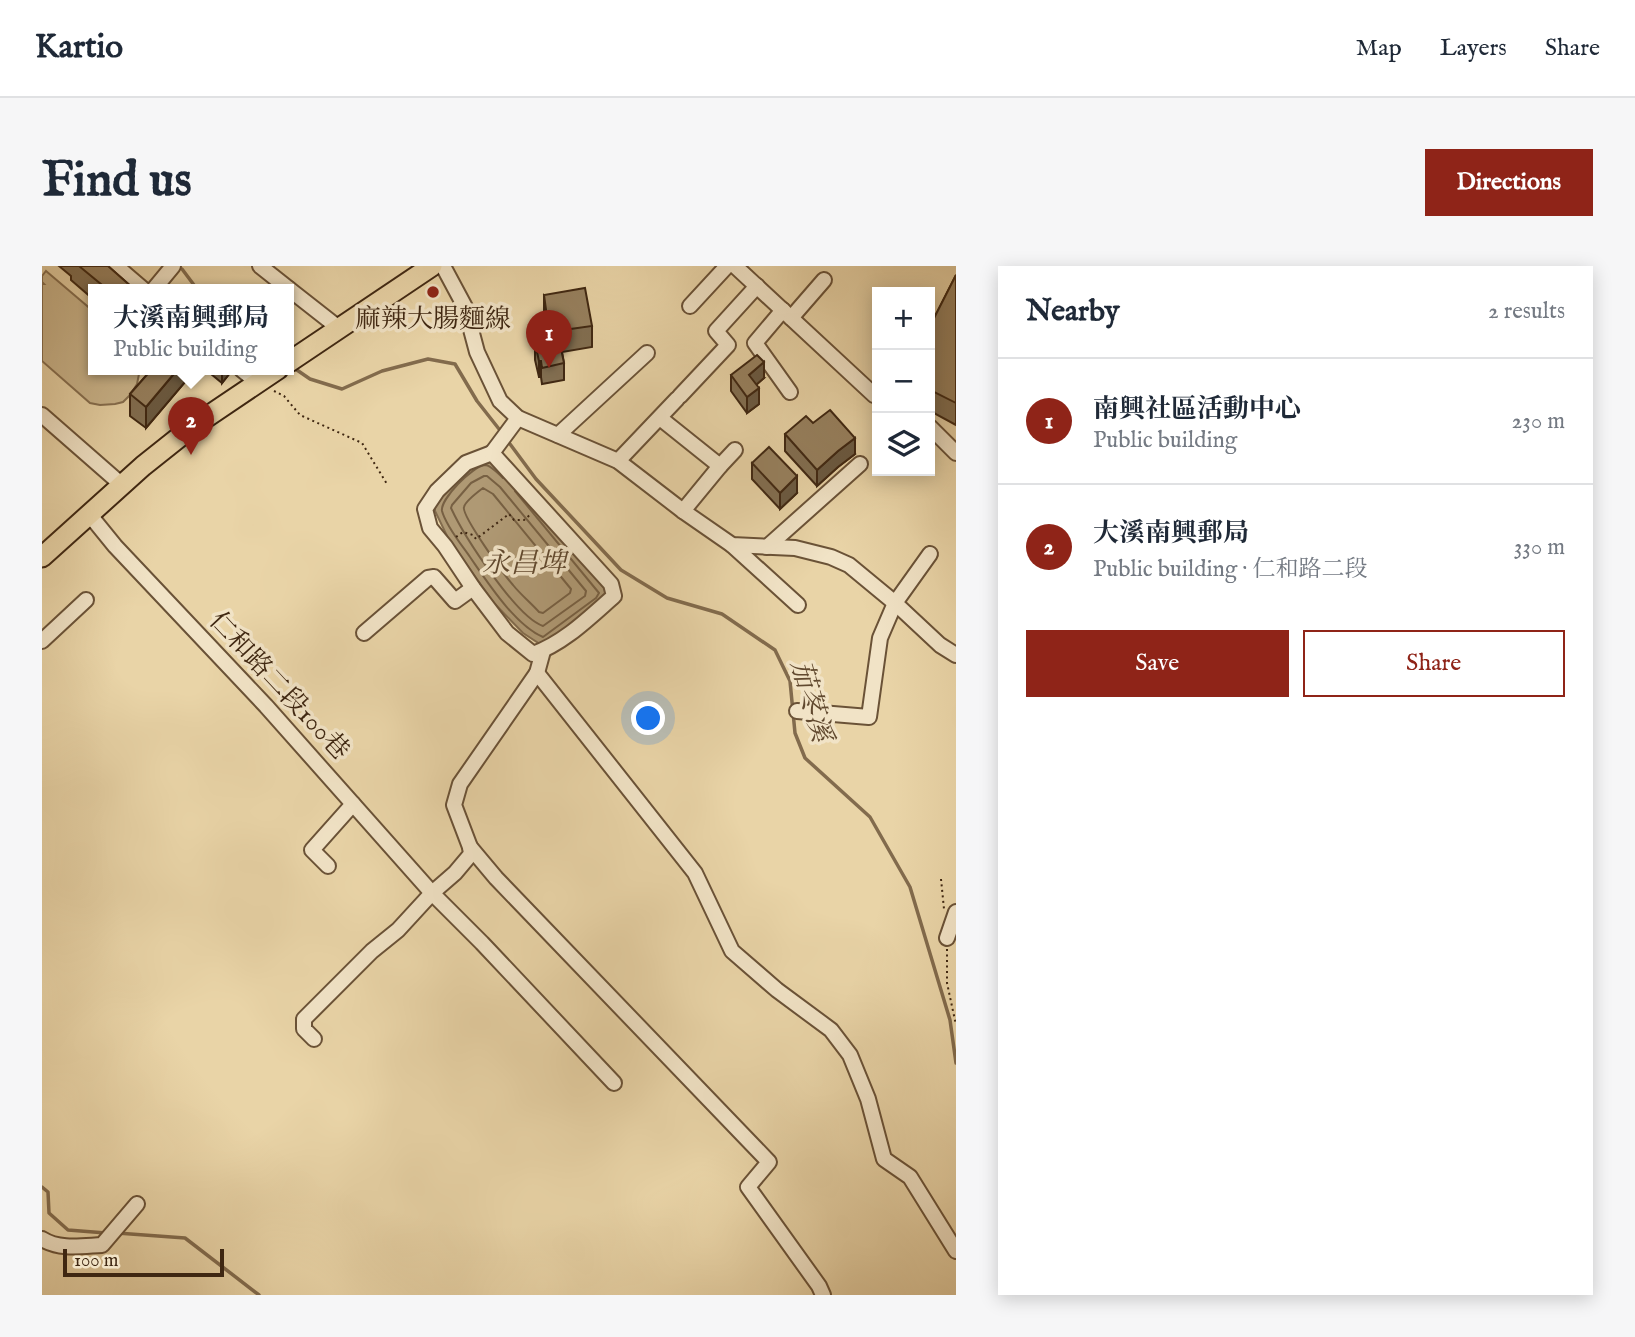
<!DOCTYPE html>
<html lang="en">
<head>
<meta charset="utf-8">
<style>
  body { margin:0; font-family:"IM FELL English","Noto Serif TC",serif; background:#f6f6f7; color:#1f2937 }
  .controls { position:absolute; right:21px; top:21px; display:grid; overflow:hidden; border-radius:0px; box-shadow:0 4px 18px #0003 }
  .controls button { width:63px; height:63px; display:grid; place-items:center; padding:0; border:0; border-bottom:2px solid #e0e1e3; background:#fff; color:#1f2937; font:35px sans-serif }
  .scale { position:absolute; left:21px; bottom:18px; width:161px; box-sizing:border-box; padding-left:7px; border:4px solid #3f2712; border-top:0; font-size:19px; line-height:24px; white-space:nowrap; color:#3f2712; -webkit-text-stroke:5px #f1e3c6; paint-order:stroke }
  .you { position:absolute; left:607px; top:453px; width:24px; height:24px; margin:-18px; border:5px solid #fff; border-radius:50%; background:#1a73e8; box-shadow:0 0 0 10px #1a73e833 }
  .badge { display:grid; place-items:center; width:46px; height:46px; border-radius:50%; background:#8f2418; color:#fff; font-size:23px; font-weight:700 }
  .pin { position:absolute; translate:-50% -58px; filter:drop-shadow(0 2px 4px #0008) }
  .pin::after { content:''; position:absolute; top:37px; width:24px; height:21px; background:inherit; clip-path:polygon(0 0,100% 0,50% 100%) }
  .popup { position:absolute; left:46px; top:18px; width:206px; height:91px; box-sizing:border-box; display:grid; place-content:center; border-radius:0px; background:#fff; filter:drop-shadow(0 2px 5px #0005); font-size:23px; white-space:nowrap; color:#747a83 }
  .popup b { font-size:26px; color:#1f2937 }
  .popup::after { content:''; position:absolute; left:50%; top:100%; margin-left:-14px; border:14px solid transparent; border-top-color:#fff }
  .list { margin:0; padding:0; list-style:none }
  h2 { display:flex; justify-content:space-between; align-items:center; height:91px; margin:0; padding:0 28px; font-size:30px }
  h2 small { font-size:23px; font-weight:400; color:#747a83 }
  .list li { display:grid; grid-template-columns:46px 1fr auto; gap:21px; align-items:center; box-sizing:border-box; height:126px; padding:0 28px; border-top:2px solid #e0e1e3 }
  .list b { display:block; font-size:26px; white-space:nowrap }
  .list p { margin:0; font-size:23px; white-space:nowrap; color:#747a83 }
  .list em { font-size:23px; font-style:normal; color:#747a83 }
  .actions { display:flex; gap:14px; padding:21px 28px }
  .actions a { flex:1; padding:16px 0; border:2px solid #8f2418; border-radius:0px; text-align:center; font-size:24px; color:#8f2418 }
  .actions .main { background:#8f2418; color:#fff }
  .icon { flex:none; width:38px; height:38px; fill:none; stroke:currentColor; stroke-width:2; stroke-linecap:round; stroke-linejoin:round }
  .map { position:relative; flex:none; width:914px; height:1029px; overflow:hidden; border-radius:0px }
  header { display:flex; align-items:center; gap:42px; box-sizing:border-box; height:98px; padding:0 35px; background:#fff; border-bottom:2px solid #e0e1e3 }
  header strong { font-size:33px }
  nav { display:flex; gap:38px; margin-inline-start:auto; font-size:24px }
  .intro { display:flex; align-items:center; justify-content:space-between; box-sizing:border-box; height:168px; padding:0 42px }
  h1 { margin:0; font-size:49px }
  .button { padding:18px 32px; border-radius:0px; background:#8f2418; color:#fff; font-size:24px; font-weight:700 }
  main { display:flex; gap:42px; padding:0 42px }
  aside { flex:1; background:#fff; border-radius:0px; box-shadow:0 4px 18px #0003 }
  .map>svg:first-child { display:block }
  .green { fill:#ccb78e; stroke:#866f50; stroke-width:2 }
  .water { fill:#af9974; stroke:#826b4d; stroke-width:2 }
  .lines { fill:none; stroke-linecap:round; stroke-linejoin:round }
  .shore { stroke:#776043; stroke-width:2 }
  .stream { stroke:#826b4d; stroke-width:3.5 }
  .minor-casing { stroke:#6a5237; stroke-width:18 }
  .major-casing { stroke:#3f2712; stroke-width:23 }
  .path { stroke:#3f2712; stroke-width:2; stroke-dasharray:2 3.5; stroke-linecap:butt }
  .minor { stroke:#f1e3c6; stroke-width:14 }
  .major { stroke:#e9d4a7; stroke-width:19 }
  .wall { fill:#826f52; stroke:#3f2712; stroke-width:2 }
  .shaded-wall { fill:#6a5a42; stroke:#3f2712; stroke-width:2 }
  .building { fill:#97815f; stroke:#3f2712; stroke-width:2 }
  .poi-dot { fill:#8f2418; stroke:#f1e3c6; stroke-width:2.5 }
  .labels { text-anchor:middle; dominant-baseline:central; stroke-width:7; stroke-linejoin:round; paint-order:stroke }
  .poi-label { font-size:26px; fill:#3f2712; stroke:#f1e3c6 }
  .street-label { font-size:26px; fill:#3f2712; stroke:#f1e3c6 }
  .water-label { font-size:28px; font-style:italic; fill:#61492f; stroke:#f1e3c6 }
</style>
</head>
<body>
<header>
<strong>Kartio</strong>
<nav><a>Map</a><a>Layers</a><a>Share</a></nav>
</header>
<div class="intro"><h1>Find us</h1><a class="button">Directions</a></div>
<main>
<div class="map">
<svg width="914" height="1029" viewBox="0 0 914 1029">
  <rect width="100%" height="100%" fill="#e9d4a7"/>
  <filter id="stains"><feTurbulence type="fractalNoise" baseFrequency=".00286" numOctaves="4"/><feColorMatrix values="0 0 0 0 .2 0 0 0 0 .09 0 0 0 0 .02 0 0 0 .5 -.17"/></filter>
  <radialGradient id="worn" r=".72"><stop offset=".6" stop-color="#630" stop-opacity="0"/><stop offset="1" stop-color="#630" stop-opacity=".3"/></radialGradient>
  <!-- green -->
  <path class="green" d="M4 5 51 45V103H98L95 118 88 129 81 136 73 138 58 139 48 137 0 95V18H2L0 16V10Z"/>
  <!-- water -->
  <path class="water" d="M445 190 469 210 568 329 501 380 481 367 451 336 406 272 393 245V233L420 204Z"/>
  <g class="lines">
    <!-- shore -->
    <g class="shore">
      <path d="M442 210H445L458 221 544 325 543 330 501 360C474 351 422 270 409 242L410 239 429 217Z"/>
      <path d="M461 212C457 208 448 199 443 199 431 200 398 233 400 245 404 260 419 278 428 291 446 317 473 359 501 371L554 332 557 327 473 225"/>
      <path d="M441 222 451 228 529 323 528 327 501 347 497 346C489 337 479 329 471 319 463 310 419 249 422 241 423 236 437 225 441 222Z"/>
    </g>
    <!-- stream -->
    <g class="stream">
      <path d="M140 3 155 23"/>
      <path d="M252 102 268 113 300 123 340 105 386 93 413 98 435 135 457 163"/>
      <path d="M468 178 494 213 579 304 625 332 680 348 733 384 748 415 753 467 763 492 828 551 868 621 908 754 914 797"/>
      <path d="M0 921 6 926 7 947 26 964 64 967"/>
      <path d="M75 967 143 972 217 1029"/>
    </g>
    <!-- minor casing -->
    <g class="minor-casing">
      <g id="minor">
        <path d="M74 0 101 23"/>
        <path d="M218 0 247 23"/>
        <path d="M401 0 423 41 435 86 458 135 476 152 576 195 641 245 690 279 753 282 789 291 807 299 853 337 898 379 914 389"/>
        <path d="M693 0 832 129 835 130"/>
        <path d="M112 23 131 0"/>
        <path d="M247 23 298 63"/>
        <path d="M648 40 685 0"/>
        <path d="M741 44 713 77 748 126"/>
        <path d="M749 52 782 14"/>
        <path d="M199 103 215 116"/>
        <path d="M638 130 686 79 674 65 715 20"/>
        <path d="M0 149 80 219"/>
        <path d="M618 152 678 200 693 184"/>
        <path d="M888 161 914 187"/>
        <path d="M516 169 605 87"/>
        <path d="M450 187 569 318 572 330C547 352 522 377 491 388L465 367 431 322 403 280 388 262 383 243 395 225 424 197Z"/>
        <path d="M450 187 476 152"/>
        <path d="M576 195 635 133"/>
        <path d="M641 245 678 200"/>
        <path d="M47 248 73 280 224 440 390 627 440 677 572 817"/>
        <path d="M690 279 756 339"/>
        <path d="M725 281 818 198"/>
        <path d="M322 367 386 312 392 311 413 335 431 322"/>
        <path d="M0 375 44 334"/>
        <path d="M495 407 653 607 690 685 735 724 789 764 808 789 826 833 842 893 868 911 914 985"/>
        <path d="M755 445 827 451 838 372 853 337 888 288"/>
        <path d="M428 581 454 612 727 896 706 921 777 1020 781 1029"/>
        <path d="M286 600 270 584 311 538"/>
        <path d="M905 672 914 646"/>
        <path d="M272 773 262 763V753L330 685 356 664 390 627 413 607 429 588 428 581 412 539 418 518 495 407 501 385"/>
        <path d="M0 973C17 984 40 980 60 979L95 938"/>
      </g>
    </g>
    <!-- major casing -->
    <g class="major-casing">
      <g id="major">
        <path d="M247 96 390 0"/>
        <path d="M0 291 101 200 150 161 236 103"/>
      </g>
    </g>
    <!-- path -->
    <g class="path">
      <path d="M232 125 242 130 258 149 320 177 345 218"/>
      <path d="M414 271 421 266 431 269 434 273 467 248 472 254H482L489 248"/>
      <path d="M899 613 902 643"/>
      <path d="M905 683V717L914 759"/>
    </g>
    <!-- minor -->
    <use href="#minor" class="minor"/>
    <!-- major -->
    <use href="#major" class="major"/>
  </g>
  <!-- wall -->
  <g class="wall">
    <path d="M17 0H66L92 23H51V33L29 14V10Z"/>
    <path d="M914 9V159L888 145V60Z"/>
    <path d="M502 29 550 60V81L520 86 522 97V114L500 118 499 111H497L493 94V77L505 75 502 50Z"/>
    <path d="M110 103H154L104 162 88 150V128Z"/>
    <path d="M163 103H191L180 117Z"/>
    <path d="M689 109 722 112 714 119 717 138 705 147 689 125Z"/>
    <path d="M771 157 813 188 796 201 775 220 743 185V168Z"/>
    <path d="M710 197 755 227 738 243 710 213Z"/>
  </g>
  <!-- shaded-wall -->
  <g class="shaded-wall">
    <rect x="497" y="95" width="2" height="16"/>
    <path d="M722 96V112L707 125V109Z"/>
    <path d="M136 103H154L104 162V141Z"/>
    <path d="M180 103H191L180 117Z"/>
    <path d="M717 122V138L705 147V131Z"/>
    <path d="M813 172V188L796 201 775 220V204L796 185Z"/>
    <path d="M755 210V227L738 243V227Z"/>
  </g>
  <!-- building -->
  <g class="building">
    <path d="M37 0H66L92 23H57L60 19Z"/>
    <path d="M914 9V137L888 124V60Z"/>
    <path d="M543 22 550 60 507 66 502 29Z"/>
    <path d="M517 73 522 97 500 102 499 95H497L493 77Z"/>
    <path d="M715 89 722 96 707 109 717 122 705 131 689 109Z"/>
    <path d="M110 103H136L104 141 88 128Z"/>
    <path d="M788 144 813 172 796 185 775 204 743 168 764 150 771 157Z"/>
    <path d="M727 181 755 210 738 227 710 197Z"/>
  </g>
  <!-- markers -->
  <circle class="poi-dot" cx="391" cy="26" r="7"/>
  <g class="labels">
    <!-- poi labels -->
    <g class="poi-label">
      <text x="391" y="53">麻辣大腸麵線</text>
    </g>
    <!-- street labels -->
    <g class="street-label">
      <text transform="translate(237 420) rotate(47)">仁和路二段100巷</text>
    </g>
    <!-- water labels -->
    <g class="water-label">
      <text x="482" y="298">永昌埤</text>
      <text transform="translate(768 435) rotate(74)">茄苳溪</text>
    </g>
  </g>
  <rect width="100%" height="100%" filter="url(#stains)"/>
  <rect width="100%" height="100%" fill="url(#worn)"/>
</svg>
<div class="controls">
<button>+</button>
<button>−</button>
<button><svg class="icon" aria-label="layers" viewBox="0 0 24 24"><path d="M12 4l9 5-9 5-9-5zM3 14l9 5 9-5"/></svg></button>
</div>
<div class="scale">100 m</div>
<div class="you"></div>
<div class="pin badge" style="left:507px;top:102px">1</div>
<div class="pin badge" style="left:149px;top:189px">2</div>
<div class="popup"><b>大溪南興郵局</b>Public building</div>
</div>
<aside>
<h2>Nearby<small>2 results</small></h2>
<ul class="list">
<li><span class="badge">1</span><div><b>南興社區活動中心</b><p>Public building</p></div><em>230 m</em></li>
<li><span class="badge">2</span><div><b>大溪南興郵局</b><p>Public building · 仁和路二段</p></div><em>330 m</em></li>
</ul>
<div class="actions"><a class="main">Save</a><a>Share</a></div>
</aside>
</main>
</body>
</html>
